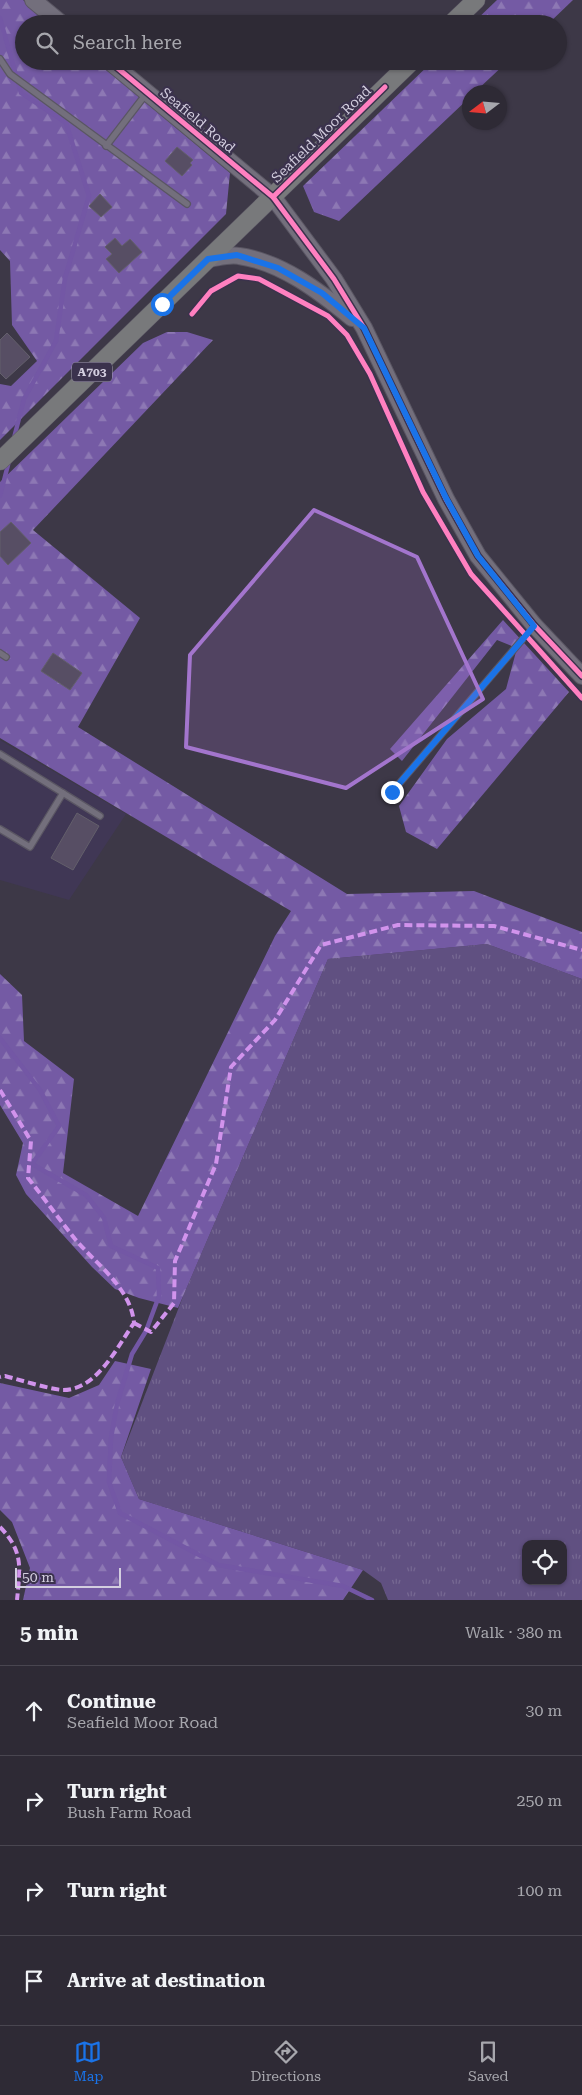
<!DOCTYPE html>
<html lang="en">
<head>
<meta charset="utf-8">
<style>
  body { margin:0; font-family:"Roboto Serif",serif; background:#3a3641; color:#f1f3f6 }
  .controls { position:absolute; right:15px; bottom:15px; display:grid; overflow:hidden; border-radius:10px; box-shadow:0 1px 4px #0004 }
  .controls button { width:45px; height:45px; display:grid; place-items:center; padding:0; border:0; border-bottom:1px solid #494650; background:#2e2a35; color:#f1f3f6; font:25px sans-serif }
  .compass { position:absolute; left:462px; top:85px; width:45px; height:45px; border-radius:50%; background:#2e2a35; box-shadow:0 1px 4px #0004; rotate:254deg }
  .scale { position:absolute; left:15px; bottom:12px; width:106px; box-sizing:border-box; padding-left:5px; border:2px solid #d3cedf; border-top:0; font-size:14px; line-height:18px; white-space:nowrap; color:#d3cedf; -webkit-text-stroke:4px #3b324d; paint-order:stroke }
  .stop { position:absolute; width:15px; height:15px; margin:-11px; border:4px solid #1a73e8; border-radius:50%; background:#fff }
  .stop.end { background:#1a73e8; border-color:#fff; box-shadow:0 1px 5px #0008 }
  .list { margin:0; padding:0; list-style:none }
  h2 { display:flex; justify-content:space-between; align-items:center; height:65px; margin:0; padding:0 20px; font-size:21px }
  h2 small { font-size:16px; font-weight:400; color:#a7a7ad }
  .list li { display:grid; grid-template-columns:32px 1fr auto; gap:15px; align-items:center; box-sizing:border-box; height:90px; padding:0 20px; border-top:1px solid #494650 }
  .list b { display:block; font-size:19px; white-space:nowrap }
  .list p { margin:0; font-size:16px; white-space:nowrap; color:#a7a7ad }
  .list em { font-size:16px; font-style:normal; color:#a7a7ad }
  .icon { flex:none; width:28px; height:28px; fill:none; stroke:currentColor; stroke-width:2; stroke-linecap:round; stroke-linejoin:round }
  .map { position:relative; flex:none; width:582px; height:1600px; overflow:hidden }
  .search { position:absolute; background:#2e2a35; box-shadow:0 1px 4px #0004; left:15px; right:15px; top:15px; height:55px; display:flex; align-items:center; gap:12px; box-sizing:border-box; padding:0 18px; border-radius:28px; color:#a7a7ad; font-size:19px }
  .sheet { height:425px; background:#2e2a35 }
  nav { display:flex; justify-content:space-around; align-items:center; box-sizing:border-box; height:70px; border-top:1px solid #494650; background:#2e2a35; font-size:14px; color:#a7a7ad }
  nav a { display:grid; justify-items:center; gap:2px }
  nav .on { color:#1a73e8 }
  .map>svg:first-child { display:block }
  .built { fill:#403755 }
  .grass { fill:url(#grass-tufts); fill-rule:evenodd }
  .forest { fill:url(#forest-firs) }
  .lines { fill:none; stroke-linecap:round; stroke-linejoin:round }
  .stream { stroke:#7357a5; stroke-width:4.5 }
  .building { fill:#574e64; stroke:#635f6b }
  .lane-casing { stroke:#5a5663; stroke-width:8 }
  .secondary-casing { stroke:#5a5663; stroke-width:18 }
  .primary-casing { stroke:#5a5663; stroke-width:19 }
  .lane { stroke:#736f7c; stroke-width:5.5 }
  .secondary { stroke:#736f7c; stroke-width:16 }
  .primary { stroke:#78797b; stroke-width:18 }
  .quiet { stroke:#d193ec; stroke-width:4; stroke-dasharray:8 4; stroke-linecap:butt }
  .cycleway-casing { stroke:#3b324d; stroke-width:8 }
  .cycleway { stroke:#ff80c0; stroke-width:5 }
  .route { stroke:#1a73e8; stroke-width:6 }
  .marked { fill:#a375cd; fill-opacity:0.2; stroke:#a375cd; stroke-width:4; stroke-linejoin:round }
  .labels { text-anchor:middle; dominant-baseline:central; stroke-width:4.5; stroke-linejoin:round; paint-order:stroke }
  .shield { fill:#3b324d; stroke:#a59fb3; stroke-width:1 }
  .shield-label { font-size:12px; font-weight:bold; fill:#d3cedf }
  .street-label { font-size:14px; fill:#d3cedf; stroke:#3b324d }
</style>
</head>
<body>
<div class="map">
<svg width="582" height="1600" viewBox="0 0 582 1600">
  <defs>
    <pattern id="grass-tufts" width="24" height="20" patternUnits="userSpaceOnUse" patternTransform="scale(1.25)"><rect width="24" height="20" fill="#605081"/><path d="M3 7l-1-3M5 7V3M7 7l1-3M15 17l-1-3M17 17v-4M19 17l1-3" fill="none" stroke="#766892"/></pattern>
    <pattern id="forest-firs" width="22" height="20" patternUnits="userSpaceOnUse" patternTransform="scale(1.25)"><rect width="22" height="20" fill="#745aa4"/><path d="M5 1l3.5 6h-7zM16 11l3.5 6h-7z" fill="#8d78b4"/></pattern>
  </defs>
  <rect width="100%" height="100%" fill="#3d3847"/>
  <!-- built -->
  <path class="built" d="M0 740 126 814 69 900 0 880Z"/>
  <!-- grass -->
  <path class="grass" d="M487 944 582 979V1600H388L381 1583 363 1570 139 1499 121 1457 184 1294 328 959ZM526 1544H563V1581H526Z"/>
  <!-- forest -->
  <g class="forest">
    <path d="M0 0H23L51 24H24V61H96L230 173 226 214 0 440V384L11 386 37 361 12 325 10 261 0 250Z"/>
    <path d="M497 0H573L548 24H472Z"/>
    <path d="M433 61H508L475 92H470L469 98 339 221 314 212 303 186Z"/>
    <path d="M167 332H187L213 340 33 530 140 618 78 727 347 894 474 891 582 932V979L487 944 328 959 178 1308 139 1298 115 1289 92 1267 26 1194 16 1175 23 1143 0 1105V974L22 995 24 1041 74 1079 63 1173 138 1216 275 936 291 911 0 738V482L143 343Z"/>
    <path d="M503 620 569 692 437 849 406 832 399 806 447 739 506 689 517 648 497 640 402 761 390 749Z"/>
    <path d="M115 1361 151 1369 121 1457 139 1499 363 1570 343 1600H23L30 1568 12 1522 0 1510V1383L69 1398 99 1385Z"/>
  </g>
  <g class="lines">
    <!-- stream -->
    <g class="stream">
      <path d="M0 18 21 93 66 123 89 196 65 278 56 341 24 399 14 438"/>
      <path d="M0 496 9 461"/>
      <path d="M0 1038 40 1090 59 1126 32 1164 86 1195 104 1218 111 1246 158 1268 159 1296 146 1331 132 1354 117 1404 111 1438 109 1482 120 1513 218 1565 343 1586 372 1600"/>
    </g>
  </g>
  <!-- building -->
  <g class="building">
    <path d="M177 147 193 160 190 163 192 165 182 176 165 161Z"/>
    <path d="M100 194 112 207 101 217 89 206Z"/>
    <path d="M115 238 122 246 130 239 142 252 119 273 106 259 112 254 105 247Z"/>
    <path d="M7 333 30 357 6 379 0 373V340Z"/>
    <path d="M11 522 31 543 8 565 0 556V532Z"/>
    <path d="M53 653 82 673 70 690 41 671Z"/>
    <path d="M77 813 99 826 73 870 51 858Z"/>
  </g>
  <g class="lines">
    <!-- lane casing -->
    <g class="lane-casing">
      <g id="lane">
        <path d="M0 59 10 74 187 204"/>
        <path d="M106 146 146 94"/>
        <path d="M0 653 6 657"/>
        <path d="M0 754 100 816"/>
        <path d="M392 792 533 627"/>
        <path d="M0 829 30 847 63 793"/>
      </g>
    </g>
    <!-- secondary casing -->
    <g class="secondary-casing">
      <g id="secondary">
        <path d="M33 0 62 24"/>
        <path d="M109 61 273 197 334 279 364 328 446 499 478 556 534 625 582 676"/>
        <path d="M208 259C217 258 229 254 239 256 282 262 320 292 352 318"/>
      </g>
    </g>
    <!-- primary casing -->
    <g class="primary-casing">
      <g id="primary">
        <path d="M451 24 476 0"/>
        <path d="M0 461 412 61"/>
      </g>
    </g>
    <!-- lane -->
    <use href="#lane" class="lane"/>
    <!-- secondary -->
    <use href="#secondary" class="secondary"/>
    <!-- primary -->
    <use href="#primary" class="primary"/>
    <!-- quiet -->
    <g class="quiet">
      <path d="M0 1090 31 1141 28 1178C44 1198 59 1219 75 1239 95 1263 131 1288 134 1323 117 1347 97 1390 63 1390 48 1389 21 1380 5 1376L0 1377"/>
      <path d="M134 1323 151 1332 174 1303 175 1261 216 1164 231 1067 275 1020 321 945 398 925 494 926 582 950"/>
      <path d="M0 1527C24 1552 20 1568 17 1600"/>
    </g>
    <!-- cycleway casing -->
    <g class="cycleway-casing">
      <g id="cycleway">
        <path d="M109 61 273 197 334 279 364 328 446 499 478 556 534 625 582 676"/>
        <path d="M273 197 385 87"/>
        <path d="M192 314 211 291 238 276 259 279 328 316 347 335 370 374 423 492 471 574 582 698"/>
      </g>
    </g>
    <!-- cycleway -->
    <use href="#cycleway" class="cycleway"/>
  </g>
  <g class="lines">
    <!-- route -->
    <path class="route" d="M162 304 208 259 237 255 278 268 322 293 364 328 446 498 478 556 534 626 392 792"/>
  </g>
  <!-- marked area -->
  <path class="marked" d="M314 510 417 557 483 699 346 788 186 747 190 655Z"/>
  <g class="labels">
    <!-- shield labels -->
    <rect class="shield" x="72" y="362.5" width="40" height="19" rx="4"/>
    <g class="shield-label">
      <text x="92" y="372">A703</text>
    </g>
    <!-- street labels -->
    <g class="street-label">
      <text transform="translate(198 120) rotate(40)">Seafield Road</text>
      <text transform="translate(321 134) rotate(-44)">Seafield Moor Road</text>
    </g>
  </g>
</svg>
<div class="controls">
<button><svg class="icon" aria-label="locate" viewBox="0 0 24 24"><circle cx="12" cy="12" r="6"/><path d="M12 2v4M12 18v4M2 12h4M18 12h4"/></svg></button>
</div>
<svg class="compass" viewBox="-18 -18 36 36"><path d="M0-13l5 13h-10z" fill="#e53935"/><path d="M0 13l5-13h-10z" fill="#a7a7ad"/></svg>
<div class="scale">50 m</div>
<div class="stop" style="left:162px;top:304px"></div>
<div class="stop end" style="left:392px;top:792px"></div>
<div class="search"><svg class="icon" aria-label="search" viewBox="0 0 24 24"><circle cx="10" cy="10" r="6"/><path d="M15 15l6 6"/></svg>Search here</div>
</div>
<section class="sheet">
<h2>5 min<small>Walk · 380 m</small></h2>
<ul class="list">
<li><svg class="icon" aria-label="ahead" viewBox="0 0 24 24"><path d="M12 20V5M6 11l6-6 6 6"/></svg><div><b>Continue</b><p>Seafield Moor Road</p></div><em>30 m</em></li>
<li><svg class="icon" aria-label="right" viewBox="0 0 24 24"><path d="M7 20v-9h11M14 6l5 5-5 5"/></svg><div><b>Turn right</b><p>Bush Farm Road</p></div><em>250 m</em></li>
<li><svg class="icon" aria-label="right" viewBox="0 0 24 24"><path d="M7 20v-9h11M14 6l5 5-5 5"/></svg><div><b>Turn right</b></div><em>100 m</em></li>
<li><svg class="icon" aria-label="arrive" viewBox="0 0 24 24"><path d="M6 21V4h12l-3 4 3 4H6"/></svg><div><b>Arrive at destination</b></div></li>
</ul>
</section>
<nav>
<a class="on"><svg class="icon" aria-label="map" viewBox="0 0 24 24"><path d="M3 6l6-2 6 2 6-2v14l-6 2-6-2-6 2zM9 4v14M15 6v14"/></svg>Map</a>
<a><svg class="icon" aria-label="directions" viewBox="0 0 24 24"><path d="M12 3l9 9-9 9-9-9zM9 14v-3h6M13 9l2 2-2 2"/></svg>Directions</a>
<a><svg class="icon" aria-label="saved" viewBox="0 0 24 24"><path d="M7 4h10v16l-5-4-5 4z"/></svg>Saved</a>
</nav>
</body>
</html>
